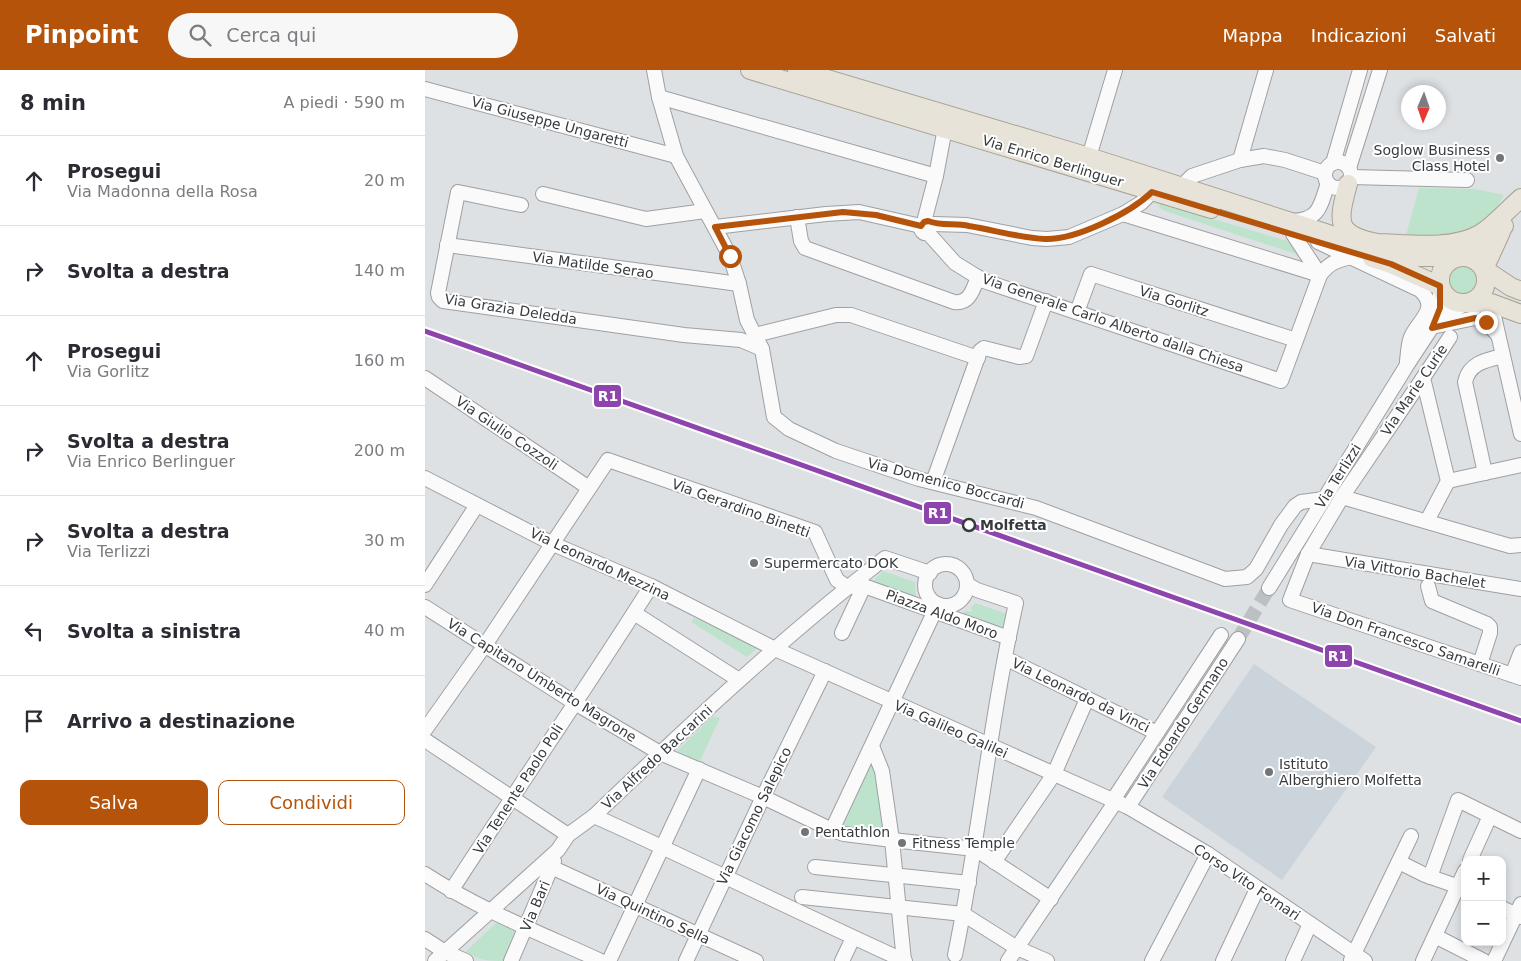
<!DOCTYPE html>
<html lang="it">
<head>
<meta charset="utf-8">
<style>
  body { margin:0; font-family:"DejaVu Sans",sans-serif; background:#f7f7f7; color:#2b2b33 }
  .controls { position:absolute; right:15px; bottom:15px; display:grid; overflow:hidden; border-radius:10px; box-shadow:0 2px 8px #0003 }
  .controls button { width:45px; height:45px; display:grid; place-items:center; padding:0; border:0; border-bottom:1px solid #e1e1e2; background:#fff; color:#2b2b33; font:25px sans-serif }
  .compass { position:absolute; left:976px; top:15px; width:45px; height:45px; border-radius:50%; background:#fff; box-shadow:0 2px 8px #0003; rotate:182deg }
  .stop { position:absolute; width:15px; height:15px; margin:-11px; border:4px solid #b45309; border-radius:50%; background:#fff }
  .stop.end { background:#b45309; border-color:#fff; box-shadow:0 1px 5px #0008 }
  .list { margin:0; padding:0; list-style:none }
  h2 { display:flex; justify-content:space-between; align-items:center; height:65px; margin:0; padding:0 20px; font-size:21px }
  h2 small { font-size:16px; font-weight:400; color:#7c7c81 }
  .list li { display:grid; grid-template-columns:32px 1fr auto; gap:15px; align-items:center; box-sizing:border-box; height:90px; padding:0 20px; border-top:1px solid #e1e1e2 }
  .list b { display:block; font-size:19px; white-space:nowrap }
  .list p { margin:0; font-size:16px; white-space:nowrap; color:#7c7c81 }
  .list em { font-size:16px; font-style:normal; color:#7c7c81 }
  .actions { display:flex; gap:10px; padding:15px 20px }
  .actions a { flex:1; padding:11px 0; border:1px solid #b45309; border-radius:10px; text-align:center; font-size:18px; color:#b45309 }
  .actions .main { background:#b45309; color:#fff }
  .icon { flex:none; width:28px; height:28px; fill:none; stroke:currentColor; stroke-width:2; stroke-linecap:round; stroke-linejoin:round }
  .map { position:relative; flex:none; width:1096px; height:891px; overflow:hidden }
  header { display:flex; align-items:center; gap:30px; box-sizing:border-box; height:70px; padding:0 25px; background:#b45309; color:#fff }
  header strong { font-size:24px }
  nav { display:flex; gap:28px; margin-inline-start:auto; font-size:18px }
  .search { width:350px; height:45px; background:#f7f7f7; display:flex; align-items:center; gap:12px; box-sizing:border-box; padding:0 18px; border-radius:28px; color:#7c7c81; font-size:19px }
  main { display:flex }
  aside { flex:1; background:#fff }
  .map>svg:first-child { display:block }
  .built { fill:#cbd4db }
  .green { fill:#bde3cd }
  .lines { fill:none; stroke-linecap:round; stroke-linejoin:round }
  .minor-tunnel { stroke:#bdc0c3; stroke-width:14; stroke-dasharray:14 7; stroke-linecap:butt }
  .minor-casing { stroke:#9ea0a3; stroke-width:16 }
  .major-casing { stroke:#a9a292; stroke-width:20 }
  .minor { stroke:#fafafb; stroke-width:14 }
  .major { stroke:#e7e3d9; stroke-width:18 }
  .rail-1-casing { stroke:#fff; stroke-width:9 }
  .rail-1 { stroke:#8e44ad; stroke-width:5 }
  .route { stroke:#b45309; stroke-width:6 }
  .poi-dot { fill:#727578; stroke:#fff; stroke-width:2 }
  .stop-dot { fill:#fff; stroke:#383b3e; stroke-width:2.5 }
  .labels { text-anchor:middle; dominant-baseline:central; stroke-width:4; stroke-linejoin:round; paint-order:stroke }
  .street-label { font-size:14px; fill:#383b3e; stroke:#fff }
  .poi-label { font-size:14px; fill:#383b3e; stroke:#fff; text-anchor:start }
  .stop-label { font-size:14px; font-weight:bold; fill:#383b3e; stroke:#fff; text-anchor:start }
  .line-badge { stroke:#fff; stroke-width:2 }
  .badge-label { font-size:14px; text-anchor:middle; font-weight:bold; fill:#fff }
</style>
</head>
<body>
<header>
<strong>Pinpoint</strong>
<div class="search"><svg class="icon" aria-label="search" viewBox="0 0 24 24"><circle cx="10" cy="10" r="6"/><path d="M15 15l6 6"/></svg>Cerca qui</div>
<nav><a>Mappa</a><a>Indicazioni</a><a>Salvati</a></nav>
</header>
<main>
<aside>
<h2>8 min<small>A piedi · 590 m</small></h2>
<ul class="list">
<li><svg class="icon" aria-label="ahead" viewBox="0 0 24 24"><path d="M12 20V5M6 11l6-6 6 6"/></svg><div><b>Prosegui</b><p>Via Madonna della Rosa</p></div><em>20 m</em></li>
<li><svg class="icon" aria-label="right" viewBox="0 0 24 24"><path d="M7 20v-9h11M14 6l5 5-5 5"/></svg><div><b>Svolta a destra</b></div><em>140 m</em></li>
<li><svg class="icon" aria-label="ahead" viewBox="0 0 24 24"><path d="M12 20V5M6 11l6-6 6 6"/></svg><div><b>Prosegui</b><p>Via Gorlitz</p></div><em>160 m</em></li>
<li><svg class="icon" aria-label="right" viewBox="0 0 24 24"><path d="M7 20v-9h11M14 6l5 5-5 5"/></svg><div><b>Svolta a destra</b><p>Via Enrico Berlinguer</p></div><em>200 m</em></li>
<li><svg class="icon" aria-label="right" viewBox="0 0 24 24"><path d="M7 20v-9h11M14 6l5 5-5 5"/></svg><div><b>Svolta a destra</b><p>Via Terlizzi</p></div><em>30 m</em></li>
<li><svg class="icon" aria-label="left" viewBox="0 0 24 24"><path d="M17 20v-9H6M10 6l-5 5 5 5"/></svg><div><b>Svolta a sinistra</b></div><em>40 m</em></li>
<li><svg class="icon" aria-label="arrive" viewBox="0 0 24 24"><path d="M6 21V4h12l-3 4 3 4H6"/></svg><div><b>Arrivo a destinazione</b></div></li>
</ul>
<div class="actions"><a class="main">Salva</a><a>Condividi</a></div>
</aside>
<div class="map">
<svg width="1096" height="891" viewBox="0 0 1096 891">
  <rect width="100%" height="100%" fill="#dee1e4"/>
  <!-- built -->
  <path class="built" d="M829 594 951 677 857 810 737 727Z"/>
  <!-- green -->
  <g class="green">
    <path d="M994 118 1050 119 1079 125C1056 171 1025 167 981 165Z"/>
    <path d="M735 133 862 171 874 185 737 140 734 137Z"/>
    <circle cx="1038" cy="210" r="14"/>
    <path d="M458 501 490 512 491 528 447 512Z"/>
    <path d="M550 533 582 544 577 558 538 543 542 540 545 542 548 540 545 538Z"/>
    <path d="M269 548 334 577 322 587 266 552Z"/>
    <path d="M288 646 295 648 274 693 251 682Z"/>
    <path d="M446 691 451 694 463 767 417 758Z"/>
    <path d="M72 852 90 861 79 891C64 891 52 891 41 881Z"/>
  </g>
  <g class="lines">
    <!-- minor-tunnel -->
    <path class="minor-tunnel" d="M813 569 844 518"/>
    <!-- minor casing -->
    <g class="minor-casing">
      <g id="minor">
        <path d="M229 0 234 27 251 86 305 186 314 214 322 250 337 279 349 347 364 359 411 381 494 409 611 438 800 509 822 507 831 499 856 455 870 436 876 432 899 429"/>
        <path d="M0 19 251 86"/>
        <path d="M234 27 511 106"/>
        <path d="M664 87 690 0"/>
        <path d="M815 90 841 0"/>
        <circle cx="913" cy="105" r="13"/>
        <path d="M908 93 935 0"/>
        <path d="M924 98 955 0"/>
        <path d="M926 107 1042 110"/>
        <path d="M756 117 767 106 815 90 839 86 860 90 900 103"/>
        <path d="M118 124 221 149 280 141"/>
        <path d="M96 135 33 122 13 223 14 227 18 231 259 265 316 270 337 279"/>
        <path d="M698 144 895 205"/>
        <path d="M372 147 376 171 380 178 529 232C545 234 548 219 553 207"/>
        <path d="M867 151C895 150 895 136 903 113"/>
        <path d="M508 154 542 155 607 168 622 169 644 167 698 144 716 133 727 122"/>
        <path d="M290 157 401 144 434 142 496 156"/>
        <path d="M499 163C495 160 495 156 499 152L511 106 520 58"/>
        <path d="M504 164 530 193 559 211 856 311 895 205C905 192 911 191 926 187"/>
        <path d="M868 164 895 205"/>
        <path d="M893 172 995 220C1015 239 994 249 986 267 983 274 983 284 982 291"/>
        <path d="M22 175 314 214"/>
        <path d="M1066 233 1096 364"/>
        <path d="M652 242 666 204 871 270"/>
        <path d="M1009 255 1026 241 1043 233"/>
        <path d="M1007 257 1050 248 1061 252 1072 264"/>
        <path d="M330 265 411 245H426L553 288"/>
        <path d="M1025 267 998 308 917 427 883 484 865 530 1096 608"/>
        <path d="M0 308 164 418"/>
        <path d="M998 308 1023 411 1002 451"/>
        <path d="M1060 403 1040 312C1044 293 1061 290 1078 286"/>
        <path d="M0 408 128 474 226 516 350 579 703 737 783 784 940 891"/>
        <path d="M1023 411 1096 395"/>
        <path d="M508 412 555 281 559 278 594 287 601 286 621 231"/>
        <path d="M917 427 1085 476 1096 475"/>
        <path d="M883 484 1096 519"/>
        <circle cx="521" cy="515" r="21"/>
        <path d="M0 515 52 435"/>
        <path d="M1003 516 1007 531 1062 554 1065 557V563L1055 594"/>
        <path d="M422 517 439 516 584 568"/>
        <path d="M844 518 982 295 1007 257 1015 238V216"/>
        <path d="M0 537 150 633 235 683 338 727 407 760 419 764 467 770 550 779 626 829"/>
        <path d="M209 543 314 610"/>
        <path d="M417 563 439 516"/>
        <path d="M580 588 732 663"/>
        <path d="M1087 605 1096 582"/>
        <path d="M0 660 60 575 183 390 390 462 412 510 422 517"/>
        <path d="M0 670 143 765"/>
        <path d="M447 676 457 701 467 770 479 891"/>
        <path d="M688 730 796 565"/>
        <path d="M703 737 813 569"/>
        <path d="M169 746C274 793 376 844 480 891"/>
        <path d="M407 760 513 534"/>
        <path d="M1045 790 1065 746"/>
        <path d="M569 792 629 704 662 629"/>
        <path d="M974 792 1000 805 1040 819"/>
        <path d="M126 797 331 891"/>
        <path d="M390 797 544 813"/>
        <path d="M0 804C55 840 117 864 176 891"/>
        <path d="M1005 807 1033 730 1096 761"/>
        <path d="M26 821C92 719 161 619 226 516"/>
        <path d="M377 827 538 844 592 878 622 891"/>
        <path d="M1077 838 1096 847"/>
        <path d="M1010 866 1059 891"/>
        <path d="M0 869 20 882 41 891"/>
        <path d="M530 885C554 768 565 650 591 533L552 520 542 514"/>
        <path d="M926 890 986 766"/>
        <path d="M10 891 133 780 143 765 169 746C263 656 358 567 460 488L505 503"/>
        <path d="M86 891 129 791"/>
        <path d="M184 891 274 699"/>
        <path d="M261 891 338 727 400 601"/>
        <path d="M417 891 428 868"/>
        <path d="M583 891 691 731"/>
        <path d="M727 891 783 784"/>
        <path d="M798 891 832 819"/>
        <path d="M868 891 885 854"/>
        <path d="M998 891 1040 801"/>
        <path d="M1069 891 1096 834"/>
      </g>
    </g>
    <!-- major casing -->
    <g class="major-casing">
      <g id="major">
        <path d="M325 0 786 139"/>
        <path d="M372 0 664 87 913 167 984 187H1032L1061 171 1079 156"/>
        <path d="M923 114C913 151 909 165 953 173 984 174 1027 180 1055 164 1070 155 1083 139 1096 128"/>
        <path d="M1076 162 1059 199 1086 217 1096 221"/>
        <circle cx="1038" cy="210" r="23"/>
        <path d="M947 188 966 194 1015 216"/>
        <path d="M1043 233H1066L1096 244"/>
      </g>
    </g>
    <!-- minor -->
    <use href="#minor" class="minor"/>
    <!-- major -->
    <use href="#major" class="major"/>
    <!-- rail-1 casing -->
    <g class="rail-1-casing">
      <path id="rail-1" d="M0 261 1096 651"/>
    </g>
    <!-- rail-1 -->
    <use href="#rail-1" class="rail-1"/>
  </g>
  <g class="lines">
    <!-- route -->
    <path class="route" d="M305 186 290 157 418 142 451 145 496 156 499 152 503 151C516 156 530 153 544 156 569 160 595 168 620 169 651 170 705 143 727 122L966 194 1015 216V238L1007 258 1050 248 1061 252"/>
  </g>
  <!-- markers -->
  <g class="poi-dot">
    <circle cx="1075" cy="88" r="5"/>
    <circle cx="329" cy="493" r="5"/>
    <circle cx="844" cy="702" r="5"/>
    <circle cx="380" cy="762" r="5"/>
    <circle cx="477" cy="773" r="5"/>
  </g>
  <circle class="stop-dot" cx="544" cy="455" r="6"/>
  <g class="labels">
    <!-- street labels -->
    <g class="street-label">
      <text transform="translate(125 52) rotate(15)">Via Giuseppe Ungaretti</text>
      <text transform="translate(628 91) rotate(17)">Via Enrico Berlinguer</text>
      <text transform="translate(168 195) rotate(8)">Via Matilde Serao</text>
      <text transform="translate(749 231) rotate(18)">Via Gorlitz</text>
      <text transform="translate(86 239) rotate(9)">Via Grazia Deledda</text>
      <text transform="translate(688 253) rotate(19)">Via Generale Carlo Alberto dalla Chiesa</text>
      <text transform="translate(989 320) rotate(-56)">Via Marie Curie</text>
      <text transform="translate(82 363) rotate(34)">Via Giulio Cozzoli</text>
      <text transform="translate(913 406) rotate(-58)">Via Terlizzi</text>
      <text transform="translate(521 413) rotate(15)">Via Domenico Boccardi</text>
      <text transform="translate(316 438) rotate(20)">Via Gerardino Binetti</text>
      <text transform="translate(175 494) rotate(25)">Via Leonardo Mezzina</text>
      <text transform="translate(990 502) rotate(9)">Via Vittorio Bachelet</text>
      <text transform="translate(517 544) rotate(20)">Piazza Aldo Moro</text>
      <text transform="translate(981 569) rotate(19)">Via Don Francesco Samarelli</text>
      <text transform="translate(117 610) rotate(32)">Via Capitano Umberto Magrone</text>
      <text transform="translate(656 625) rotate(26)">Via Leonardo da Vinci</text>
      <text transform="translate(758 653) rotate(-57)">Via Edoardo Germano</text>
      <text transform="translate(526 659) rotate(24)">Via Galileo Galilei</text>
      <text transform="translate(232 687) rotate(-43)">Via Alfredo Baccarini</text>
      <text transform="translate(93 719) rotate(-57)">Via Tenente Paolo Poli</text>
      <text transform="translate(329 746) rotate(-64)">Via Giacomo Salepico</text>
      <text transform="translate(822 812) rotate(34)">Corso Vito Fornari</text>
      <text transform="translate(110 836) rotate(-67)">Via Bari</text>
      <text transform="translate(228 844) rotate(25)">Via Quintino Sella</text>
    </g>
    <!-- poi labels -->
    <g class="poi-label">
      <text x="1065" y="80" text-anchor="end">Soglow Business<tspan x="1065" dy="16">Class Hotel</tspan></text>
      <text x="339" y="493">Supermercato DOK</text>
      <text x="854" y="694">Istituto<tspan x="854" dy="16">Alberghiero Molfetta</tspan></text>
      <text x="390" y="762">Pentathlon</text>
      <text x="487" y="773">Fitness Temple</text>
    </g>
    <!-- stop labels -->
    <g class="stop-label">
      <text x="555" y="455">Molfetta</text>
    </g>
  </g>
  <g class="line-badge">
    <rect x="168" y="314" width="29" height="24" rx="5" fill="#8e44ad"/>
    <rect x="498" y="431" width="29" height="24" rx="5" fill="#8e44ad"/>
    <rect x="899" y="574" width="29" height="24" rx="5" fill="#8e44ad"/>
  </g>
  <g class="badge-label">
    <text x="183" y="331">R1</text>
    <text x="513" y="448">R1</text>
    <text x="913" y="591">R1</text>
  </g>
</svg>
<div class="controls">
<button>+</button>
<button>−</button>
</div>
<svg class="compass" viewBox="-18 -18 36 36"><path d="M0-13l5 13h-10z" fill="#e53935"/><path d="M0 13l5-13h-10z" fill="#7c7c81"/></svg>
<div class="stop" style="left:305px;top:186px"></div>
<div class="stop end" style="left:1061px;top:252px"></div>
</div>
</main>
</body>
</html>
